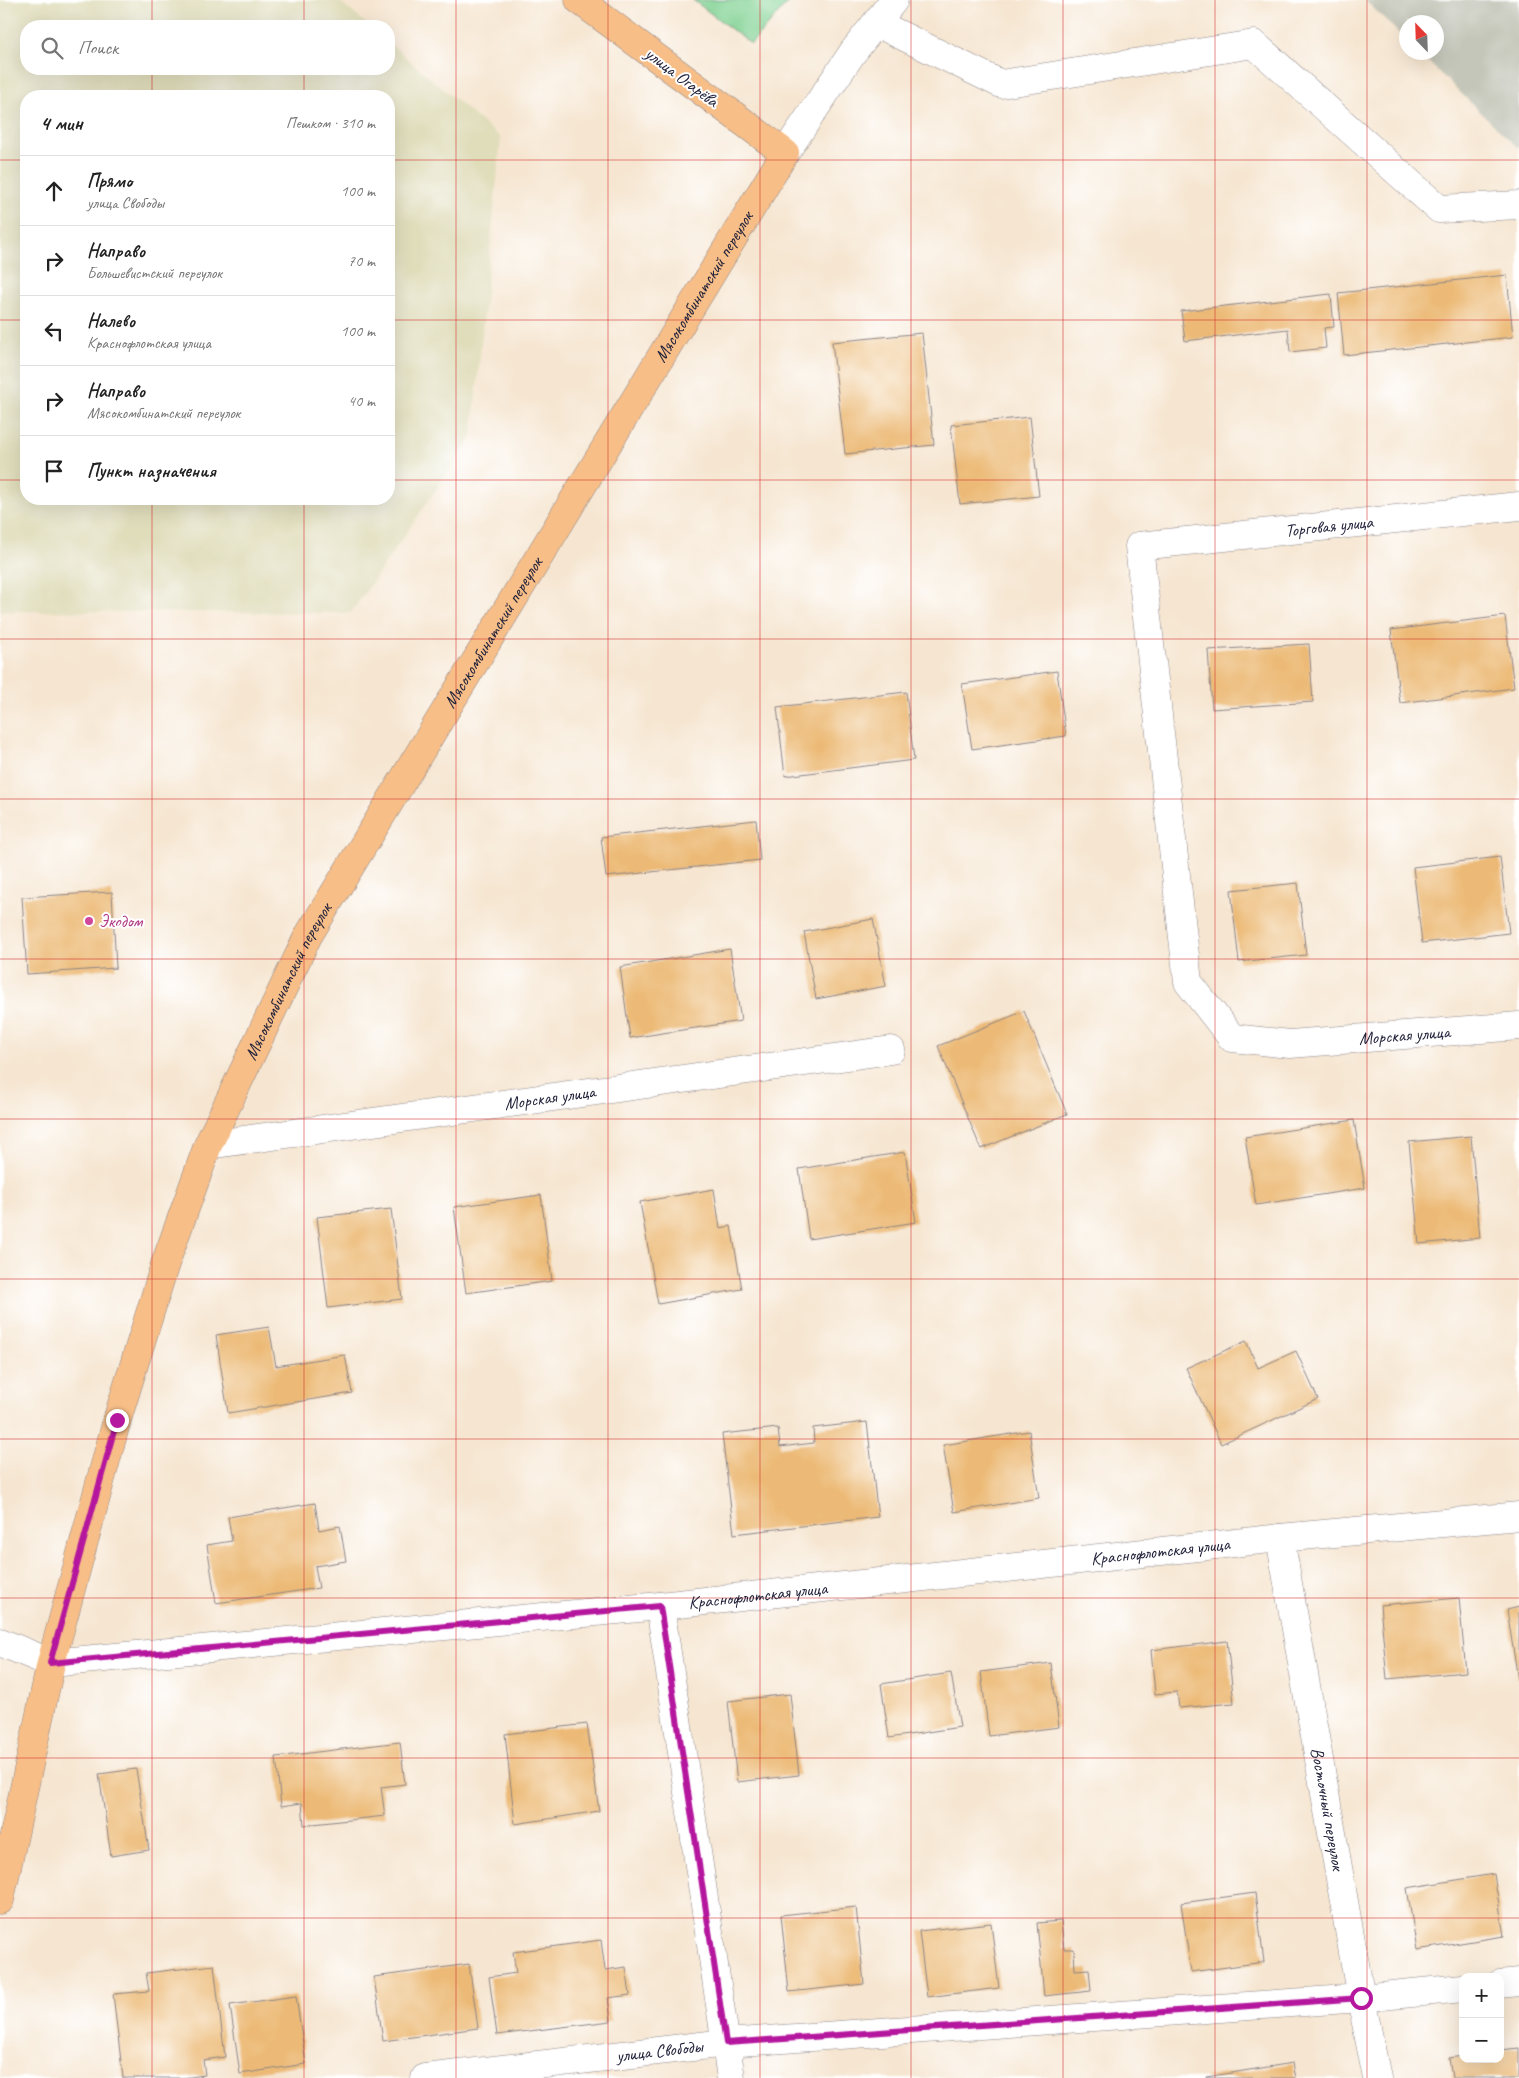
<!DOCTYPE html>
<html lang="ru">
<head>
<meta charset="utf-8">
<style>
  body { margin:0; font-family:Caveat,sans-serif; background:#f2f2f2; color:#222 }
  .controls { position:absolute; right:15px; bottom:15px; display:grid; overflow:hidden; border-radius:10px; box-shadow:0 5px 20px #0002 }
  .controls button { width:45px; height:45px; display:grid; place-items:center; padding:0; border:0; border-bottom:1px solid #e0e0e0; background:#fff; color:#222; font:25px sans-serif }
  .compass { position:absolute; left:1399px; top:15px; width:45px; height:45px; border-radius:50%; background:#fff; box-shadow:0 5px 20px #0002; rotate:337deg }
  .stop { position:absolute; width:15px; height:15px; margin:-11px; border:4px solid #b5179e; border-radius:50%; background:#fff }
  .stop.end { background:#b5179e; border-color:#fff; box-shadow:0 1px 5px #0008 }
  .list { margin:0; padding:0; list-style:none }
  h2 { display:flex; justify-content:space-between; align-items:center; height:65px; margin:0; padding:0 20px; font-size:21px }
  h2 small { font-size:16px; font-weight:400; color:#767676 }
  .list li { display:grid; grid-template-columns:32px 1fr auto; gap:15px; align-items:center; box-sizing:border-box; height:70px; padding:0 20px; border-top:1px solid #e0e0e0 }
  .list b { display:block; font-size:19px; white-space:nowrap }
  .list p { margin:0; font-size:16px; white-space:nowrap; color:#767676 }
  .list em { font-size:16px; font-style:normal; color:#767676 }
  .icon { flex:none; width:28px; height:28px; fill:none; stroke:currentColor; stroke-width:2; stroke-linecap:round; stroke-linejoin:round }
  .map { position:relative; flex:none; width:1519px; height:2078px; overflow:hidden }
  .search { position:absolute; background:#fff; box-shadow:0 5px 20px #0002; left:20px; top:20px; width:375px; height:55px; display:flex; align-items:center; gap:12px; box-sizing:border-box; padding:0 18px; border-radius:20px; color:#767676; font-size:19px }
  .panel { position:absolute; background:#fff; box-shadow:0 5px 20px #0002; left:20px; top:90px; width:375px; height:415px; border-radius:20px }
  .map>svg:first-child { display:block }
  .built { fill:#e0ddbb; fill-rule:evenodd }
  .industrial { fill:#c4c6b9 }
  .green { fill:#81d293; stroke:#527a67 }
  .building { fill:#ecba76 }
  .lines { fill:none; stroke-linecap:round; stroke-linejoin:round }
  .minor-casing { stroke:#8c8486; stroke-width:29 }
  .major-casing { stroke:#8c8486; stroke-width:29 }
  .minor { stroke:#fff; stroke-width:28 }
  .major { stroke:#f7be88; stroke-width:28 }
  .route { stroke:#b5179e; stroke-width:6 }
  .grid { fill:none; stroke:#d62828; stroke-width:1; stroke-opacity:0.55 }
  .hotel-dot { fill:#d1479c; stroke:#fff; stroke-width:2 }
  .labels { text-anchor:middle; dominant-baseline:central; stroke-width:4; stroke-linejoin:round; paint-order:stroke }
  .street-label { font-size:18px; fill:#22223b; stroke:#fff }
  .hotel-label { font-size:18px; fill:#b23c85; stroke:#fff; text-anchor:start }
</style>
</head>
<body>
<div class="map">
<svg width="1519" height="2078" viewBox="0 0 1519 2078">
  <rect width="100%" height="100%" fill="#fff"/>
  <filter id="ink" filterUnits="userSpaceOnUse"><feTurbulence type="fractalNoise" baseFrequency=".02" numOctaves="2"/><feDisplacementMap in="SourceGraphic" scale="10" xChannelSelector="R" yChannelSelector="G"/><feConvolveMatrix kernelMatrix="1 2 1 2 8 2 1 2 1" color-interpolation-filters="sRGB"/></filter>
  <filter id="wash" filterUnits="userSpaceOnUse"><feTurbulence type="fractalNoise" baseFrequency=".0096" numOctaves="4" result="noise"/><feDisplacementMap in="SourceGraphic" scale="20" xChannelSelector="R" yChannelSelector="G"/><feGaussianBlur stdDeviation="1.12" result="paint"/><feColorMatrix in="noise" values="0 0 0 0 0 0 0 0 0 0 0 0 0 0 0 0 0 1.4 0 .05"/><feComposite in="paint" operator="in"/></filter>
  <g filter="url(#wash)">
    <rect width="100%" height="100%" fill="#f6e6d1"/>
    <!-- built -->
    <path class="built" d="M0 0H338L369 26H26V69H389V43L501 138 472 437 351 613 0 611ZM26 96H389V499H26Z"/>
    <!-- industrial -->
    <path class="industrial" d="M1365 0H1519V146L1517 147 1419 53 1436 52V22H1406V40Z"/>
    <!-- green -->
    <path class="green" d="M693 0H790L751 44Z"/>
    <g id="blocks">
      <!-- building -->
      <g class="building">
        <path d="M1507 275 1513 337 1344 355 1338 293Z"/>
        <path d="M1331 294 1334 327 1324 328 1326 348 1290 352 1288 329 1185 341 1181 311Z"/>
        <path d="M922 333 934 445 845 454 832 342Z"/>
        <path d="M1030 417 1039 496 960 504 951 425Z"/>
        <path d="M1505 616 1514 688 1400 703 1391 630Z"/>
        <path d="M1309 644 1313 702 1212 709 1208 650Z"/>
        <path d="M1057 671 1066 736 972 749 962 684Z"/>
        <path d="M906 692 914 760 785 776 777 707Z"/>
        <path d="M756 820 760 860 606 877 601 837Z"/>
        <path d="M1500 857 1509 933 1422 943 1413 867Z"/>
        <path d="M1298 883 1306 955 1239 962 1231 890Z"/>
        <path d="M112 892 116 968 27 974 22 897Z"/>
        <path d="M873 919 886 986 816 999 804 932Z"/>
        <path d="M730 949 741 1021 630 1038 620 967Z"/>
        <path d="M1024 1011 1067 1114 981 1149 938 1046Z"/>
        <path d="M1354 1120 1365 1188 1256 1205 1245 1137Z"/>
        <path d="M1471 1136 1480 1238 1419 1244 1409 1142Z"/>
        <path d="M905 1152 916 1222 809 1239 799 1169Z"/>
        <path d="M714 1189 720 1228 731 1226 742 1289 658 1304 640 1202Z"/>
        <path d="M541 1195 552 1281 466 1293 454 1207Z"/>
        <path d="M391 1209 402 1299 328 1308 317 1217Z"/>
        <path d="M269 1327 276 1366 345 1355 352 1393 228 1413 216 1335Z"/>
        <path d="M1246 1341 1258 1368 1296 1351 1318 1399 1221 1444 1186 1368Z"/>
        <path d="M867 1422 878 1517 734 1534 722 1434 778 1428 780 1447 814 1443 813 1428Z"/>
        <path d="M1029 1431 1039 1498 954 1512 943 1445Z"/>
        <path d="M315 1503 319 1530 340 1526 346 1561 315 1566 319 1588 216 1603 207 1545 232 1541 228 1517Z"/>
        <path d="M1459 1598 1466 1672 1387 1679 1380 1605Z"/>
        <path d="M1519 1607V1680H1518L1507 1610Z"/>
        <path d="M1227 1641 1234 1703 1179 1708 1177 1692 1155 1694 1151 1650Z"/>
        <path d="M1051 1663 1059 1727 989 1736 981 1672Z"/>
        <path d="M951 1673 960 1727 889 1738 881 1684Z"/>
        <path d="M790 1694 799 1775 737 1782 728 1701Z"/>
        <path d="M587 1724 599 1811 515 1824 505 1734Z"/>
        <path d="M400 1742 405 1784 381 1787 385 1816 304 1825 302 1803 281 1806 276 1757Z"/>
        <path d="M136 1769 149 1850 111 1856 99 1774Z"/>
        <path d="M1494 1874 1504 1936 1417 1950 1407 1888Z"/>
        <path d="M1255 1893 1264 1962 1191 1972 1181 1903Z"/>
        <path d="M856 1907 864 1984 789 1992 781 1915Z"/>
        <path d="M1061 1921 1064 1949H1074L1075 1970 1089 1969 1091 1991 1044 1996 1037 1923Z"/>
        <path d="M991 1923 999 1988 927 1997 919 1931Z"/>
        <path d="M601 1940 605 1970 626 1967 630 1995 608 1998 611 2021 497 2035 489 1977 516 1973 513 1952Z"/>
        <path d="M469 1964 478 2028 383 2041 374 1977Z"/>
        <path d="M214 1965 225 2057 203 2060 205 2075 182 2078H123L113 1994 149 1991 146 1973Z"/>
        <path d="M296 1996 306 2064 240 2074 230 2005Z"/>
        <path d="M1519 2048V2078H1452L1449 2058 1463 2056V2059H1500V2050Z"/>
        <path d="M1293 2063 1296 2078H1206V2077Z"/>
      </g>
    </g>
  </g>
  <g filter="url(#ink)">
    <use href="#blocks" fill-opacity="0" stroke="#8c8486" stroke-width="1"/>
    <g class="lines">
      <!-- minor casing -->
      <g class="minor-casing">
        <g id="minor">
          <path d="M876 23 1001 84 1254 44 1439 209 1519 205"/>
          <path d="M785 153 853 52 894 0"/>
          <path id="s1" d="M1519 506 1139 546 1188 982 1232 1038 1290 1044 1519 1026"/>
          <path id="s2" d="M208 1145 891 1050"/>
          <path id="s3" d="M1280 1538 1361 1998 1377 2078"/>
          <path d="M660 1606 731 2078"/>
          <path id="s4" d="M0 1642 51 1663 660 1606 1280 1538 1519 1516"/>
          <path d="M1500 1984 1519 1982"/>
          <path id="s5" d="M425 2078 726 2043 1361 1998 1463 1988"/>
        </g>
      </g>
      <!-- major casing -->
      <g class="major-casing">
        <g id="major">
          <path id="s6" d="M0 1900 51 1663 117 1420 165 1264 208 1145 308 936 785 153 579 0"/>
        </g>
      </g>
      <!-- minor -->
      <use href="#minor" class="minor"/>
      <!-- major -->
      <use href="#major" class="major"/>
    </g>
  </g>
  <g class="lines" filter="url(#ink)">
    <!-- route -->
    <path class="route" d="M117 1420 50 1663 660 1606 726 2043 1361 1998"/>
  </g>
  <!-- grid -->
  <path class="grid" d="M152 0V26M304 0V26M456 0V2078M608 0V2078M760 0V2078M911 0V2078M1063 0V2078M1215 0V2078M1367 0V2078M152 69V96M304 69V96M0 160H26M389 160H1519M0 320H26M389 320H1519M0 480H26M389 480H1519M152 499V2078M304 499V2078M0 639H1519M0 799H1519M0 959H1519M0 1119H1519M0 1279H1519M0 1439H1519M0 1598H1519M0 1758H1519M0 1918H1519"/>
  <!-- markers -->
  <circle class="hotel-dot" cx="89" cy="921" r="5"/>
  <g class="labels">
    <!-- street labels -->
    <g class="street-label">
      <text transform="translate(682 77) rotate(37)">улица Огарёва</text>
      <text stroke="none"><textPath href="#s6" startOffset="1776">Мясокомбинатский переулок</textPath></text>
      <text transform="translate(1329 526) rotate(-6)">Торговая улица</text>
      <text stroke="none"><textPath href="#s6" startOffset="1371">Мясокомбинатский переулок</textPath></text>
      <text stroke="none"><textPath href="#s6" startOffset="966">Мясокомбинатский переулок</textPath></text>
      <text stroke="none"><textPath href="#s1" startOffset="1065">Морская улица</textPath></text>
      <text stroke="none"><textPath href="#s2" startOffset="345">Морская улица</textPath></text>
      <text stroke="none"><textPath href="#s4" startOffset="1170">Краснофлотская улица</textPath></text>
      <text stroke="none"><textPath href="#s4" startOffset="765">Краснофлотская улица</textPath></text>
      <text stroke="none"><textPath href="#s3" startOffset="275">Восточный переулок</textPath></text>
      <text stroke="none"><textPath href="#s5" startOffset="236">улица Свободы</textPath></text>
    </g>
    <!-- hotel labels -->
    <g class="hotel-label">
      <text x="99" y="921">Экодом</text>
    </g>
  </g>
</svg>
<div class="controls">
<button>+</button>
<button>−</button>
</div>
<svg class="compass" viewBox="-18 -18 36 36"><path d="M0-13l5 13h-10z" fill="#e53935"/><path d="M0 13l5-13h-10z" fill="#767676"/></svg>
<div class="stop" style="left:1361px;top:1998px"></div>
<div class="stop end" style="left:117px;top:1420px"></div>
<div class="search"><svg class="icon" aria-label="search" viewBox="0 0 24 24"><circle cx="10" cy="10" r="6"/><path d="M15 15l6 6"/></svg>Поиск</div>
<section class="panel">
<h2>4 мин<small>Пешком · 310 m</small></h2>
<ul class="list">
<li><svg class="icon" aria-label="ahead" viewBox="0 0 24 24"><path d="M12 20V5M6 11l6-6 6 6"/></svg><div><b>Прямо</b><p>улица Свободы</p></div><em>100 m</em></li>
<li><svg class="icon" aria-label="right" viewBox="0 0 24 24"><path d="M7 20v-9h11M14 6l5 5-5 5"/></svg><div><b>Направо</b><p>Большевистский переулок</p></div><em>70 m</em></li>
<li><svg class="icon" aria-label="left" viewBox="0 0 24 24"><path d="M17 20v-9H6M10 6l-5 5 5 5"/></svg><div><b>Налево</b><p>Краснофлотская улица</p></div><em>100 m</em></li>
<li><svg class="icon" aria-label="right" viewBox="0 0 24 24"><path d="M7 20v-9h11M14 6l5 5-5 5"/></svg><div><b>Направо</b><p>Мясокомбинатский переулок</p></div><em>40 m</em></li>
<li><svg class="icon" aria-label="arrive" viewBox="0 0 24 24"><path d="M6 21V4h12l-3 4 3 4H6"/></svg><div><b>Пункт назначения</b></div></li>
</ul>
</section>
</div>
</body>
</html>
